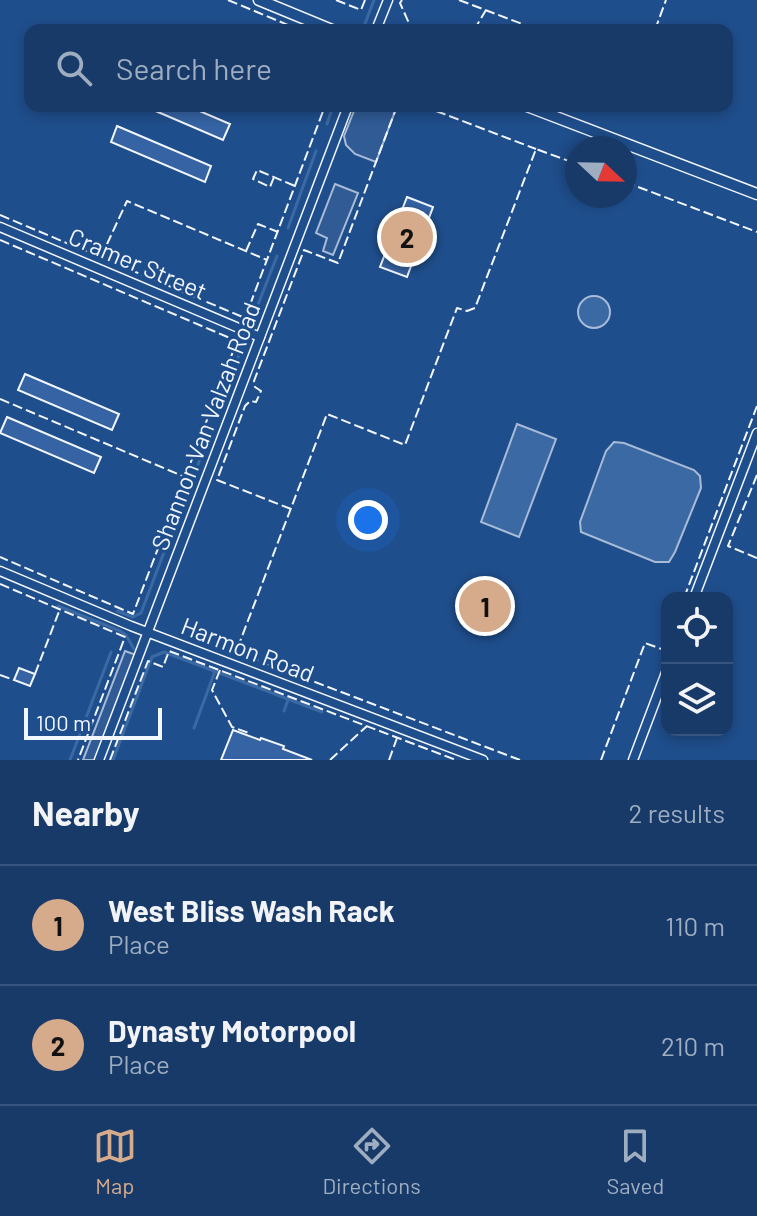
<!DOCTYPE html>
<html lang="en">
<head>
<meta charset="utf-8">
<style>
  body { margin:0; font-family:Barlow,sans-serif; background:#20416f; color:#f1f3f6 }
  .controls { position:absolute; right:24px; bottom:24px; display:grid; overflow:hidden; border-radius:16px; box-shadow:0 4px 12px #0003 }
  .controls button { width:72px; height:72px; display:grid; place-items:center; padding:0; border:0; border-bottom:2px solid #36547d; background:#173a69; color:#f1f3f6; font:40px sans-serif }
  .compass { position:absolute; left:565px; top:136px; width:72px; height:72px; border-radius:50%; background:#173a69; box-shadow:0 4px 12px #0003; rotate:112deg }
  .scale { position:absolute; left:24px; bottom:20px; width:138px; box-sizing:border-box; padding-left:8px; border:4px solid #f2f6ff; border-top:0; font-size:22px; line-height:28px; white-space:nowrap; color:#f2f6ff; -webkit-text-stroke:6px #1f4e8c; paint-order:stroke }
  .you { position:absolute; left:368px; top:520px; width:28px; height:28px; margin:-20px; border:6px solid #fff; border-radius:50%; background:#1a73e8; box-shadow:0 0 0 12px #1a73e833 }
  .badge { display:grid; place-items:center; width:52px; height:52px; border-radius:50%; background:#d6ab8b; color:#111; font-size:26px; font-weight:700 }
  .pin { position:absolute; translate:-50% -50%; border:4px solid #fff; box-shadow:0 2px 8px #0006 }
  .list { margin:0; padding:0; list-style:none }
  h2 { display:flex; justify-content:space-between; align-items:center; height:104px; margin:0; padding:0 32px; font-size:34px }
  h2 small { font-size:26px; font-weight:400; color:#9eadc0 }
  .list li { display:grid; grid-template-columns:52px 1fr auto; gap:24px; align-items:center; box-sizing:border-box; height:120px; padding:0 32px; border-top:2px solid #36547d }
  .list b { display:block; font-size:30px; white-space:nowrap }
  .list p { margin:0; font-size:26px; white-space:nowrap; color:#9eadc0 }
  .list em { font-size:26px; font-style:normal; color:#9eadc0 }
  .icon { flex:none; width:44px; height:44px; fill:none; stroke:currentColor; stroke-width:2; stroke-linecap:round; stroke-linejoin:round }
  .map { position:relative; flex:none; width:757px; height:760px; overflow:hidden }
  .search { position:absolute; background:#173a69; box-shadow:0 4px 12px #0003; left:24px; right:24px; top:24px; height:88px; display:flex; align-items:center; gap:20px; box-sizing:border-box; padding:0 28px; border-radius:16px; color:#9eadc0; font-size:30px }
  .sheet { height:344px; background:#173a69 }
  nav { display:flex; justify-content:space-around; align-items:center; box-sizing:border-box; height:112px; border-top:2px solid #36547d; background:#173a69; font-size:22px; color:#9eadc0 }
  nav a { display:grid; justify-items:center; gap:4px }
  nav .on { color:#d6ab8b }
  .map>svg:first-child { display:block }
  .parking { fill:#305b95; stroke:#a8bbd7; stroke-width:2 }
  .water { fill:#3b69a3; stroke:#a8bbd7; stroke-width:2 }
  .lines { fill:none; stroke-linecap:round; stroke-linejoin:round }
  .stream { stroke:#3b69a3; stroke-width:3 }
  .building { fill:#3563a3; stroke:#f2f6ff; stroke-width:2 }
  .minor-casing { stroke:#f2f6ff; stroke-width:11 }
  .tertiary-casing { stroke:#f2f6ff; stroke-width:13 }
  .minor { stroke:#1f4e8c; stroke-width:8 }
  .tertiary { stroke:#1f4e8c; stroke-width:10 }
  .fence { stroke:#f2f6ff; stroke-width:2; stroke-dasharray:10 4; stroke-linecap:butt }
  .labels { text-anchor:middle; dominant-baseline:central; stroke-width:6; stroke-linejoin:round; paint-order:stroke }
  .street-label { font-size:24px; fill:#f2f6ff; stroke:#1f4e8c }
</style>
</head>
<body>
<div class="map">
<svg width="757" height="760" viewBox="0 0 757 760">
  <rect width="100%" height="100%" fill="#1f4e8c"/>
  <!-- parking -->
  <g class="parking">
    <path d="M356 106H397L376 162 355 154 346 145 344 136Z"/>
    <path d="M335 184 358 193 333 255 323 251 327 238 316 233Z"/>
    <path d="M125 651 139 656 99 760H83Z"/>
  </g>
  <!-- water -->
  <g class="water">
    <circle cx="594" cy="312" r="16"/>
    <path d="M517 424 556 439 519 537 481 522Z"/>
    <path d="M614 442 624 443 694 470 700 476 701 488 675 552 669 562H655L581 532 580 522 606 451Z"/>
  </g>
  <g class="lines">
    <!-- stream -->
    <g class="stream">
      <path d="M363 29 374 0"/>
      <path d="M327 124 333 106"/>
      <path d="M288 228 316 151"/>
      <path d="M252 320 277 256"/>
      <path d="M217 413 243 344"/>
      <path d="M177 519 207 441"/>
      <path d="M58 606 120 631 126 635 134 649"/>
      <path d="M117 611 133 617 141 613 166 547"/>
      <path d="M284 711 288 700"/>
      <path d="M194 728 215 671"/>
      <path d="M70 760 111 652"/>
      <path d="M113 760 152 657 164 652 322 712"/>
    </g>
  </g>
  <!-- building -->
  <g class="building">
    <path d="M144 106H188L230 124 223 140Z"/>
    <path d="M117 126 211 166 205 182 111 142Z"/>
    <path d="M407 197 433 207 407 277 380 267Z"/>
    <path d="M25 374 119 414 112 430 18 390Z"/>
    <path d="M7 417 101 457 94 473 0 433Z"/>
    <path d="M19 668 35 674 30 686 14 680Z"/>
    <path d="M233 730 260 740 261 738 284 746 283 749 312 760H221Z"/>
  </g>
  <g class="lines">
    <!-- minor casing -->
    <g class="minor-casing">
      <g id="minor">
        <path d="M376 30 388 0"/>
        <path d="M0 227 260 337"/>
        <path d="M0 571 131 626 483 760"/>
        <path d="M694 598 757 433"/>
        <path d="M99 760 348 106"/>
        <path d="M633 760 667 670"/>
      </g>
    </g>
    <!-- tertiary casing -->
    <g class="tertiary-casing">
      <g id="tertiary">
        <path d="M259 0 332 30"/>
        <path d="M527 106 757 194"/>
      </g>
    </g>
    <!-- minor -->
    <use href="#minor" class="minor"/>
    <!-- tertiary -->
    <use href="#tertiary" class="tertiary"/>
    <!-- fence -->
    <g class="fence">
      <path d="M228 0 300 30"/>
      <path d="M336 0 361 10 365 0"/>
      <path d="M402 0 400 3 412 30"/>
      <path d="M459 0 538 30"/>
      <path d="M474 30 486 10"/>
      <path d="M655 30 666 0"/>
      <path d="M423 106 536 149"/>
      <path d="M274 177 270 187 253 179 257 170 295 186"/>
      <path d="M625 182 757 232"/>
      <path d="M0 215 245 318 325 106"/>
      <path d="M0 240 237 341 133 614 0 557"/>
      <path d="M246 251 258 224 278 232"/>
      <path d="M101 257 127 201 267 260"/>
      <path d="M0 399 185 477"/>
      <path d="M757 475 728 546 757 558"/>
      <path d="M291 509 217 480 245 406 250 401 256 402 261 391 255 387 254 381 304 250 338 263 397 106"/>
      <path d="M0 584 125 637 78 760"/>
      <path d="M684 598 757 406"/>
      <path d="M220 670 212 690 232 727 249 733 248 736"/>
      <path d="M35 674 60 609"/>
      <path d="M0 675 14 680"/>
      <path d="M110 760 148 661 163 667 169 651 456 760"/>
      <path d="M330 760 367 726"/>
      <path d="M389 760 397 738"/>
      <path d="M520 760 236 652 327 414 405 445 457 308 467 311 475 308 536 149 577 164"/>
      <path d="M601 760 645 643 664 650 667 642"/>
    </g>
  </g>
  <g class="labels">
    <!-- street labels -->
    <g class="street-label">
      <text transform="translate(138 263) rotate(23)">Cramer Street</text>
      <text transform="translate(205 426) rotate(-69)">Shannon Van Valzah Road</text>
      <text transform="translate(248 649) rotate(21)">Harmon Road</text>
    </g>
  </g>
</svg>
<div class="controls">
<button><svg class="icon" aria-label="locate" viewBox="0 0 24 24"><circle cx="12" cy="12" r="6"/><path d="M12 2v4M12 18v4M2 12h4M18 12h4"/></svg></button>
<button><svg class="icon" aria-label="layers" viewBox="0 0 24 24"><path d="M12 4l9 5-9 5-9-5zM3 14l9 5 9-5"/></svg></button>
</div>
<svg class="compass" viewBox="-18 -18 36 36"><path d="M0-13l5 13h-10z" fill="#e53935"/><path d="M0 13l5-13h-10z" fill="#9eadc0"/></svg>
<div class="scale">100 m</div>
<div class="you"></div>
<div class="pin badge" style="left:485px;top:606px">1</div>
<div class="pin badge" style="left:407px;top:237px">2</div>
<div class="search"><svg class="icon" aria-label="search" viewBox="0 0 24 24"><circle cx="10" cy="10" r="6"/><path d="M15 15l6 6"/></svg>Search here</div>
</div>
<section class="sheet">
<h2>Nearby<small>2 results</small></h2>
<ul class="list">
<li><span class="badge">1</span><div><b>West Bliss Wash Rack</b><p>Place</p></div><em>110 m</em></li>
<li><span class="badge">2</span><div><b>Dynasty Motorpool</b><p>Place</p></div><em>210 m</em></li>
</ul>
</section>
<nav>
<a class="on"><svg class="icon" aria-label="map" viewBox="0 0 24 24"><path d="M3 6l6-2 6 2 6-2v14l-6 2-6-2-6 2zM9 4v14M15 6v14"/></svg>Map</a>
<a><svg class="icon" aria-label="directions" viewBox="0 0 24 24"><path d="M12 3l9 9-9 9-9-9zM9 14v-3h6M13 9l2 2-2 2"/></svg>Directions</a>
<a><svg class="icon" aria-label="saved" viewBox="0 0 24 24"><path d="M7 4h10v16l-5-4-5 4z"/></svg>Saved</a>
</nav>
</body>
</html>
